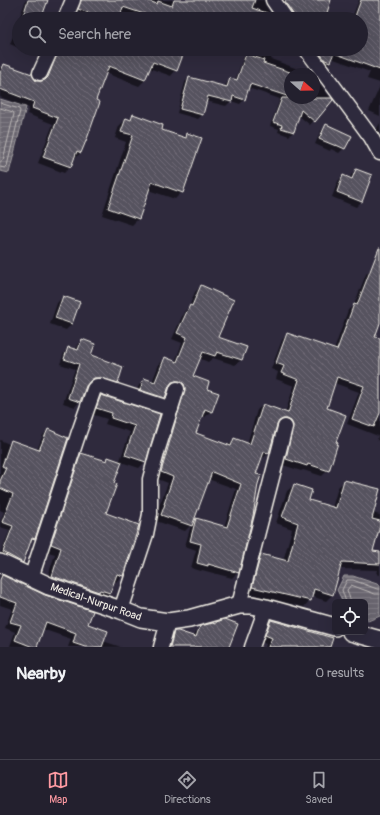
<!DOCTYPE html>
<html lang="en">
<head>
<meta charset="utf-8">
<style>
  body { margin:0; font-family:Pangolin,sans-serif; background:#2f2d3a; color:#f1f3f6 }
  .controls { position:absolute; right:12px; bottom:12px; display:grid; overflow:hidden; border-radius:6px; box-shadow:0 4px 16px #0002 }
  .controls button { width:36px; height:36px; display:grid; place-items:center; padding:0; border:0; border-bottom:1px solid #403e4a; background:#23202e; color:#f1f3f6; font:20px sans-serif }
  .compass { position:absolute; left:284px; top:68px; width:36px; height:36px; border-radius:50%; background:#23202e; box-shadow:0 4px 16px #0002; rotate:110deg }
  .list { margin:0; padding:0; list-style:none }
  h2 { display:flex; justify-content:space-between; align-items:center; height:52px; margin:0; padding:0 16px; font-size:17px }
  h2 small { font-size:13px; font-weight:400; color:#a3a3aa }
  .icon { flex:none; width:22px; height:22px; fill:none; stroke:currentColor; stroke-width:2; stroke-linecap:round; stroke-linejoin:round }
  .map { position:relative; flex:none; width:380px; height:647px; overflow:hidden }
  .search { position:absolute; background:#23202e; box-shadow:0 4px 16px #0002; left:12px; right:12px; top:12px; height:44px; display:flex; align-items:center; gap:10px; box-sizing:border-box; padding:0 14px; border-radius:22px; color:#a3a3aa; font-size:15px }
  .sheet { height:112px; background:#23202e }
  nav { display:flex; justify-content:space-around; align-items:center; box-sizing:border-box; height:56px; border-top:1px solid #403e4a; background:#23202e; font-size:11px; color:#a3a3aa }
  nav a { display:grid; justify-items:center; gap:2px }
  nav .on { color:#ff9aa2 }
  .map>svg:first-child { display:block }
  .water { fill:url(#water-rules); stroke:#a19ea0 }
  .shadow { fill:#0007; fill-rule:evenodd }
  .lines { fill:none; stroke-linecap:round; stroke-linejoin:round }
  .shore { stroke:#bdb9b8; stroke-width:1 }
  .building { fill:url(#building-back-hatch); stroke:#f4f1e8 }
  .minor-casing { stroke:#f4f1e8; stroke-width:17 }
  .tertiary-casing { stroke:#f4f1e8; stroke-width:20 }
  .minor { stroke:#2f2a3d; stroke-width:14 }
  .tertiary { stroke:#2f2a3d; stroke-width:17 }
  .labels { text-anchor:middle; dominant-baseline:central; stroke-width:3; stroke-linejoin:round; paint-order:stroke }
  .street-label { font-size:11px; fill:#f4f1e8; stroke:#2f2a3d }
</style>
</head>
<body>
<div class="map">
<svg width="380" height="647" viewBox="0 0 380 647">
  <defs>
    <pattern id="water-rules" width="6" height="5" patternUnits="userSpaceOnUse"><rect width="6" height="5" fill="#6a6670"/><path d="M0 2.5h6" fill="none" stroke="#807c84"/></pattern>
    <pattern id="building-back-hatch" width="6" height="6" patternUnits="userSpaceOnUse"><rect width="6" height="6" fill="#56525f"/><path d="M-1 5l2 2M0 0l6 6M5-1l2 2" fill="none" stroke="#6f6b76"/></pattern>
  </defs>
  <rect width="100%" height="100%" fill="#2f2a3d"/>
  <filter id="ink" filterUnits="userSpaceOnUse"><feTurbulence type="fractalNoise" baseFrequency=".025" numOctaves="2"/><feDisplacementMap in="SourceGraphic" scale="8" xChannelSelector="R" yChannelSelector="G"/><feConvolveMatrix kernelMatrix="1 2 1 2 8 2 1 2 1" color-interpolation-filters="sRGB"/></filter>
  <g filter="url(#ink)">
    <!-- water -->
    <g class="water">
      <path d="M0 99 26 107 9 173 0 171Z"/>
      <path d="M344 576H353L380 585V616L368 621 365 619V602H343L337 590Z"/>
    </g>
    <!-- shadow -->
    <g class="shadow">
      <path d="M26 0H45L39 19H19Z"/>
      <path d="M78 0H264L265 5 274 19H143L120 12 118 19H100L76 11Z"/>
      <path d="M276 0H330L324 16 332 19H289Z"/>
      <path d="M359 0H380V83L367 79 370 72 331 58 330 62 325 66 314 56 317 50 315 49H361V19H347L351 15H353Z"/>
      <path d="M19 20V48L10 44Z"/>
      <path d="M22 49H41L36 55Z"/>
      <path d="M57 49H115L135 56 138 49H162L176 70 171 76 149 68 145 80 139 86 105 73 95 101 81 153 75 158H73L70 167 64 173 38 163 53 124 27 114 29 108 0 97V67H2L4 65 40 83 43 82Z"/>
      <path d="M243 49H275L271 59 303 71 308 67 313 74H290V98H314V76L332 100 310 125 298 115 293 132 289 136 278 132 279 129 270 126 280 99 248 88 244 100 240 104 231 101 226 106 206 101 202 115 198 119 177 113 185 82 189 78 225 87 226 84 230 79 235 81 246 50Z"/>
      <path d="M380 86V116L369 111Z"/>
      <path d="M134 115 160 131 183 138 188 134 182 192 175 199 148 190 139 218 132 225 102 215 126 142 115 138 119 126 126 119 129 120Z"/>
      <path d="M380 123V146L373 136Z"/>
      <path d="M326 126 344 148 339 153 331 149 330 151 315 144 321 131Z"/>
      <path d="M356 170 371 175 361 202 356 207 332 197 338 181 343 176 350 179 351 175Z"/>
      <path d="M372 268 380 272V320L374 337 380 340V441L377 440 378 436 347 424 359 392 334 383 325 409 335 443 328 470 322 476 303 470 301 471 280 464 281 424H277L269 453 263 458H261L255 474 238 572 232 578 202 570 201 571 191 568 196 550 185 546 191 525 185 531 156 521 160 510 158 509 168 483 155 478 174 386 168 387 164 398 159 403 135 396 139 385 144 380 152 382 159 364 165 359 175 362 182 343 172 339 184 312 189 307 195 292 201 286 216 337 246 347 241 360 235 365 213 358 208 362 199 358 192 377 205 389 218 394 211 412 205 417 201 416 195 434 228 446 234 439 247 444 257 410 263 405 285 413 294 386 276 379 278 372 271 369 282 340 287 334 334 350 348 310 354 305 366 274ZM208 479 236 489 224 527 196 519 191 525Z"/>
      <path d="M63 297 72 324 66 330 50 324 57 303Z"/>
      <path d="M82 340 90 356 117 382 112 387 98 382 88 383 85 385 79 402 75 407 63 403 75 369 60 364 64 353 69 348 75 350 77 345Z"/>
      <path d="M101 396 159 415 145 462 139 468 121 462 113 484 105 514 122 575 116 582 114 581 109 593 103 599 46 582 55 554 45 551 75 460 81 454 106 462 108 459 119 463 130 432 105 424 107 419 91 414 95 402Z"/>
      <path d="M48 430 34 538 29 543 22 562 18 566 0 559V554L10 530 0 527V522L4 512 0 510V440L9 444 12 441 37 450 43 435Z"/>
      <path d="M345 481 372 513 380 515V522L372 552 380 553V575L377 574 378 570 339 569 333 594 326 601 311 596 310 600 304 607 247 593 255 562 261 555 283 561 292 529 276 523 287 491 294 485 307 501 332 508 338 487Z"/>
      <path d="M0 575 44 596 87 625 103 641 121 647H68L71 639 42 629 35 647 10 646 15 632 5 628 12 609 0 605Z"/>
      <path d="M271 621 329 647H265L266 644 260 642 265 627Z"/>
      <path d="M217 623 228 647H166L168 639 175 632 193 637 194 634 200 627 215 624Z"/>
    </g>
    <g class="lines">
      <!-- shore -->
      <g class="shore">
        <path d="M0 103 19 109 20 111 7 166 5 168 0 167"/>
        <path d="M0 108 13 112 14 114 3 160 0 162"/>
        <path d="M346 602 342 590 347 580H353L377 589H380"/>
        <path d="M351 602 347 590 351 585 375 594H380"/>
      </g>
    </g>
    <!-- building -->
    <g class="building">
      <path d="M28 0H48L41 19H22Z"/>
      <path d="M81 0H146L157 4 158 1 172 6 174 0H255L252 8 273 15 276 19H222L208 14 207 19H159L123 7 119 19H116L95 13 94 15 78 9Z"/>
      <path d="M286 0H331L325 19H294L293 14 285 2Z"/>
      <path d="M361 0H380V70L334 53 330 62 325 60 317 49H361V19H354Z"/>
      <path d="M59 49H118L122 50 123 49H166L183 55 177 71 153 62 145 80 109 66 96 100 100 102 88 136 81 153 77 151 71 167 43 157 58 118 32 108 34 102 0 89V73L4 64 32 74 36 81H41L45 80 48 77Z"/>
      <path d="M246 54 264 60 263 63 290 72V97L250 84 245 100 233 96 232 102 208 96 203 115 180 109 189 77 227 87 230 78 237 80Z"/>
      <path d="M282 98H332L333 100 315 122 301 110 294 132 281 128 282 125 273 122Z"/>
      <path d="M133 114 163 125 162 130 186 138 187 133 202 138 183 193 152 182 139 219 108 208 133 135 121 132 126 118 131 120Z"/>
      <path d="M326 124 352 136 345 149 336 145V146L319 139Z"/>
      <path d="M356 169 372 175 362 202 337 192 343 175 352 179Z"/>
      <path d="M379 248H380V323L375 337 380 338V413L374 427 352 419 364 386 337 377 327 408 346 415 336 442 338 443 329 471 308 464 307 466 286 459 293 425 291 421 287 419H283L279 421 277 425 269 453 264 452 256 474 261 475 258 484 253 516 239 573 208 564V566L197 563 201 544 190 541 196 518 227 527 241 484 212 472 192 526 161 515 165 504H164L173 477 161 472 185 388 184 384 180 381H176L172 382 169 386 165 398 140 390 144 378 155 382 165 357 177 362 187 337 177 333 190 305 192 306 201 285 234 300 218 337 247 347 242 360 217 352 215 356 203 352 193 376 209 382 207 389 219 393 212 412 205 409 196 433 231 446 234 438 250 444 263 404 288 413 299 380 281 373 284 366 276 363 287 333 337 350 354 304 357 305Z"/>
      <path d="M63 296 80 302 72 324 55 318Z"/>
      <path d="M82 339 95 344 91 355 123 367 118 383 101 378H94L91 380 86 386 80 402 68 398 79 364 64 359 68 347 78 350Z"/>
      <path d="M101 395 160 414 146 462 125 455 135 426 111 418 112 413 96 408Z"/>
      <path d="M48 429 68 438 35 539 32 538 23 563 3 552 13 526 2 522 13 494 0 488V481L6 468 2 466 11 440 39 450Z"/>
      <path d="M81 453 107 461 108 457 122 462 114 483 117 484 106 513 139 525 123 576 117 574 110 593 100 590 99 592 52 576 61 548 51 544Z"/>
      <path d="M344 480 380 489 372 519 380 521V526L373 551 380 552V564L342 562 333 595 314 589 311 601 252 587 261 554 288 561 298 523 282 517 294 484 312 490 309 500 336 508Z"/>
      <path d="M2 575 45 595 93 611 88 624 108 631 102 647H85L73 643 76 633 46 622 37 647H33L15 640 21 625 10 622 17 603 0 597V580Z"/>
      <path d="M225 619 238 624 229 647H170L174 631H178L196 637 200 626 213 623 216 624V622Z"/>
      <path d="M271 620 333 638 330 647H268L272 638 265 635Z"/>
    </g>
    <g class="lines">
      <!-- minor casing -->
      <g class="minor-casing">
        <g id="minor">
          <path d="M273 0 286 19"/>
          <path d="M65 19 73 0"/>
          <path d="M306 49 371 137 380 153"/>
          <path d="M40 73 51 49"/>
          <path d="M31 578 79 432 94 389 97 386H101L171 409"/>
          <path d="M239 605 285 427"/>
          <path d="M121 610 146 534 150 514V479L158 449 177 389"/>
          <path d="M161 647 168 622"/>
          <path d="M252 647 266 608"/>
        </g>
      </g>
      <!-- tertiary casing -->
      <g class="tertiary-casing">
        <g id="tertiary">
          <path d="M0 563 49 586 121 610 141 618 168 622 189 619 239 605H252L266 608 335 627"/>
          <path d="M351 632 380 640"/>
        </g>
      </g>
      <!-- minor -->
      <use href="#minor" class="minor"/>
      <!-- tertiary -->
      <use href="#tertiary" class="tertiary"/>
    </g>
  </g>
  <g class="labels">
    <!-- street labels -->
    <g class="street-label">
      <text transform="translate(96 602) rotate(19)">Medical-Nurpur Road</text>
    </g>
  </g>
</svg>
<div class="controls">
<button><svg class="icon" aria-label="locate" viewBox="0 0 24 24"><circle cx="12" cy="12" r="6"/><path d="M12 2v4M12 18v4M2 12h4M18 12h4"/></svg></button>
</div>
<svg class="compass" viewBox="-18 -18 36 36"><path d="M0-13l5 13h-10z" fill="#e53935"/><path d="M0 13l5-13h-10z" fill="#a3a3aa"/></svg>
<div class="search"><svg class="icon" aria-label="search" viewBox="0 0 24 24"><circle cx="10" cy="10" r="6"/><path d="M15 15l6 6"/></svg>Search here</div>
</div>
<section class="sheet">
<h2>Nearby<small>0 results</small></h2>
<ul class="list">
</ul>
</section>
<nav>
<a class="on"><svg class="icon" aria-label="map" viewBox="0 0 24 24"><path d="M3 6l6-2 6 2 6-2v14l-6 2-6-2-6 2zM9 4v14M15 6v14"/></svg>Map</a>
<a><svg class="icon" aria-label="directions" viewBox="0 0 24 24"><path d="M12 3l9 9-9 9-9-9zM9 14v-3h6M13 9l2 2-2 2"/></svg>Directions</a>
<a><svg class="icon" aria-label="saved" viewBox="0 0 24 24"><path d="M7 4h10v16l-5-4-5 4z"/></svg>Saved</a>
</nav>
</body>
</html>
